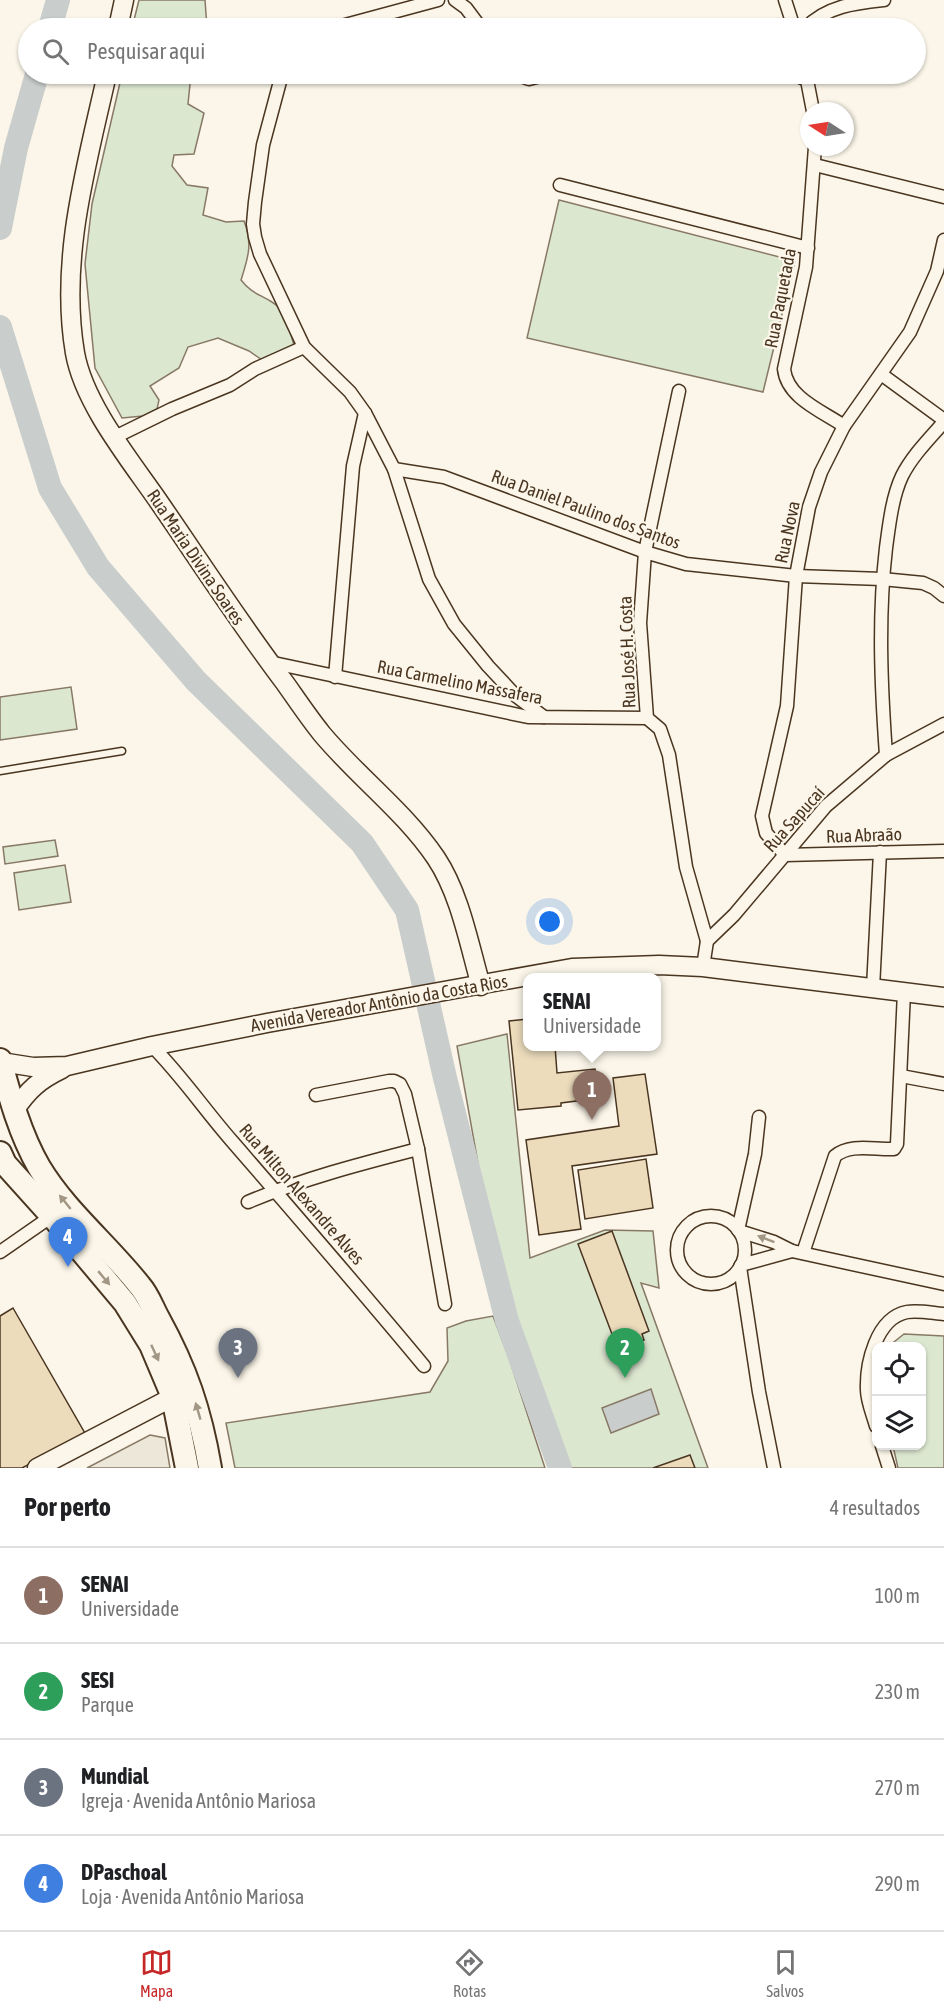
<!DOCTYPE html>
<html lang="pt">
<head>
<meta charset="utf-8">
<style>
  body { margin:0; font-family:"Asap Condensed",sans-serif; background:#f2f2f2; color:#202124 }
  .controls { position:absolute; right:18px; bottom:18px; display:grid; overflow:hidden; border-radius:12px; box-shadow:0 2px 4px #0004 }
  .controls button { width:54px; height:54px; display:grid; place-items:center; padding:0; border:0; border-bottom:2px solid #e0e0e0; background:#fff; color:#202124; font:30px sans-serif }
  .compass { position:absolute; left:800px; top:102px; width:54px; height:54px; border-radius:50%; background:#fff; box-shadow:0 2px 4px #0004; rotate:282deg }
  .you { position:absolute; left:550px; top:922px; width:21px; height:21px; margin:-15px; border:4px solid #fff; border-radius:50%; background:#1a73e8; box-shadow:0 0 0 9px #1a73e833 }
  .badge { display:grid; place-items:center; width:39px; height:39px; border-radius:50%; background:#c62828; color:#fff; font-size:20px; font-weight:700 }
  .pin { position:absolute; translate:-50% -50px; filter:drop-shadow(0 2px 3px #0008) }
  .pin::after { content:''; position:absolute; top:32px; width:21px; height:18px; background:inherit; clip-path:polygon(0 0,100% 0,50% 100%) }
  .popup { position:absolute; left:523px; top:973px; width:138px; height:78px; box-sizing:border-box; display:grid; place-content:center; border-radius:12px; background:#fff; filter:drop-shadow(0 2px 4px #0005); font-size:20px; white-space:nowrap; color:#757577 }
  .popup b { font-size:22px; color:#202124 }
  .popup::after { content:''; position:absolute; left:50%; top:100%; margin-left:-12px; border:12px solid transparent; border-top-color:#fff }
  .list { margin:0; padding:0; list-style:none }
  h2 { display:flex; justify-content:space-between; align-items:center; height:78px; margin:0; padding:0 24px; font-size:26px }
  h2 small { font-size:20px; font-weight:400; color:#757577 }
  .list li { display:grid; grid-template-columns:39px 1fr auto; gap:18px; align-items:center; box-sizing:border-box; height:96px; padding:0 24px; border-top:2px solid #e0e0e0 }
  .list b { display:block; font-size:22px; white-space:nowrap }
  .list p { margin:0; font-size:20px; white-space:nowrap; color:#757577 }
  .list em { font-size:20px; font-style:normal; color:#757577 }
  .icon { flex:none; width:33px; height:33px; fill:none; stroke:currentColor; stroke-width:2; stroke-linecap:round; stroke-linejoin:round }
  .map { position:relative; flex:none; width:944px; height:1468px; overflow:hidden }
  .search { position:absolute; background:#fff; box-shadow:0 2px 4px #0004; left:18px; right:18px; top:18px; height:66px; display:flex; align-items:center; gap:15px; box-sizing:border-box; padding:0 21px; border-radius:33px; color:#757577; font-size:22px }
  .sheet { height:462px; background:#fff }
  nav { display:flex; justify-content:space-around; align-items:center; box-sizing:border-box; height:84px; border-top:2px solid #e0e0e0; background:#fff; font-size:16px; color:#757577 }
  nav a { display:grid; justify-items:center; gap:3px }
  nav .on { color:#c62828 }
  .map>svg:first-child { display:block }
  .green { fill:#dce7d0; stroke:#887966; stroke-width:1.5 }
  .parking { fill:#ede7d9; stroke:#887966; stroke-width:1.5 }
  .water { fill:#c9cecd; stroke:#887966; stroke-width:1.5 }
  .lines { fill:none; stroke-linecap:round; stroke-linejoin:round }
  .river { stroke:#c9cecd; stroke-width:24 }
  .building { fill:#ecdcbc; stroke:#4a3520; stroke-width:1.5 }
  .lane-casing { stroke:#4a3520; stroke-width:9 }
  .street-casing { stroke:#4a3520; stroke-width:15 }
  .secondary-casing { stroke:#4a3520; stroke-width:21 }
  .highway-casing { stroke:#4a3520; stroke-width:26 }
  .lane { stroke:#fbf6e9; stroke-width:6 }
  .street { stroke:#fbf6e9; stroke-width:12 }
  .secondary { stroke:#fbf6e9; stroke-width:18 }
  .highway { stroke:#fbf6e9; stroke-width:22 }
  .oneway { fill:#a29684 }
  .labels { text-anchor:middle; dominant-baseline:central; stroke-width:4.5; stroke-linejoin:round; paint-order:stroke }
  .street-label { font-size:18px; fill:#4a3520; stroke:#fbf6e9 }
</style>
</head>
<body>
<div class="map">
<svg width="944" height="1468" viewBox="0 0 944 1468">
  <rect width="100%" height="100%" fill="#fbf6e9"/>
  <!-- green -->
  <g class="green">
    <path d="M139 0H205L207 28H132Z"/>
    <path d="M122 74H191L188 104 204 113 194 154 174 155 172 166 187 185 208 188 203 215 226 222 244 221C253 244 248 258 241 280 251 293 259 294 272 302 286 310 291 335 295 349L265 362 249 351 218 338 188 347 179 368 150 386 159 400 157 409 143 416 122 418 95 368 85 264 92 204Z"/>
    <path d="M559 200 795 261 763 392 527 338Z"/>
    <path d="M71 687 77 729 0 740V697Z"/>
    <path d="M55 840 58 856 5 864 3 847Z"/>
    <path d="M65 865 71 902 19 910 14 873Z"/>
    <path d="M507 1034 530 1258 605 1230 653 1231 659 1288 641 1283 708 1468H569L520 1333 484 1197 457 1046Z"/>
    <path d="M493 1316 509 1358 545 1468H235L226 1423 430 1392 448 1361 447 1328 466 1321Z"/>
    <path d="M904 1334 944 1336V1468H898L893 1446H922V1346H889Z"/>
  </g>
  <!-- parking -->
  <path class="parking" d="M150 1435 165 1438 170 1468H87Z"/>
  <!-- water -->
  <path class="water" d="M651 1389 659 1414 611 1433 602 1408Z"/>
  <g class="lines">
    <!-- river -->
    <g class="river">
      <path d="M50 28 58 0"/>
      <path d="M0 228 16 148 37 74"/>
      <path d="M0 327 50 488 98 567 196 681 362 843 407 910 445 1078 507 1321 560 1468"/>
    </g>
  </g>
  <!-- building -->
  <g class="building">
    <path d="M528 1019V1046H555L557 1073 595 1069 598 1096H592V1099L561 1103V1106L518 1110 509 1021Z"/>
    <path d="M645 1074 657 1154 572 1166 581 1229 539 1235 526 1140 619 1126 613 1078Z"/>
    <path d="M646 1159 653 1208 585 1219 578 1170Z"/>
    <path d="M612 1231 649 1331 642 1334 644 1340 623 1348 620 1340 615 1342 578 1244Z"/>
    <path d="M13 1308 86 1435 22 1468H0V1316Z"/>
    <path d="M690 1455 695 1468H653Z"/>
  </g>
  <g class="lines">
    <!-- lane casing -->
    <g class="lane-casing">
      <path id="lane" d="M0 771 122 751"/>
    </g>
    <!-- street casing -->
    <g class="street-casing">
      <g id="street">
        <path d="M455 0 466 8 481 28"/>
        <path d="M785 0 794 28"/>
        <path d="M334 28 438 0"/>
        <path d="M806 28C826 6 856 3 884 0"/>
        <path d="M282 74 263 145 255 202 253 224 255 237 260 254 304 347 350 392 365 413 394 469 429 579 454 624 488 666 516 696 544 717"/>
        <path d="M515 74 529 79 549 74"/>
        <path d="M793 74 807 80 813 111"/>
        <path d="M815 147 806 267 784 369C787 398 822 411 844 426"/>
        <path d="M815 165 944 197"/>
        <path d="M560 185 808 248"/>
        <path d="M944 240 937 271 910 332 844 426 821 472 809 507 796 576 787 706 762 816 766 833 785 855 944 851"/>
        <path d="M881 374 944 420"/>
        <path d="M679 391 645 552 640 623 647 718 660 729 669 755 686 867 707 941"/>
        <path d="M115 437 172 409 230 385 255 369 304 347"/>
        <path d="M394 469 444 477 645 552 686 564 796 576 882 579 923 583 934 588 944 596"/>
        <path d="M269 662 528 717 647 718"/>
        <path d="M335 677 353 466 365 413"/>
        <path d="M886 755C881 685 878 617 886 548 889 526 892 497 902 476 912 456 929 439 944 422"/>
        <path d="M703 967 707 941 734 915 826 806 886 755 944 724"/>
        <path d="M873 988 880 852"/>
        <path d="M152 1046C181 1075 204 1109 231 1140 296 1215 361 1290 424 1366"/>
        <path d="M901 1076 944 1084"/>
        <path d="M316 1095 389 1081H394L400 1084 405 1094 418 1149 445 1304"/>
        <path d="M248 1202C302 1179 360 1164 418 1149"/>
        <circle cx="711" cy="1250" r="34"/>
        <path d="M738 1230 755 1154 759 1117"/>
        <path d="M739 1231 774 1242 792 1251 944 1284"/>
        <path d="M0 1252 52 1216"/>
        <path d="M803 1253 835 1156C849 1144 871 1149 889 1149H894L897 1144 904 992"/>
        <path d="M741 1265 792 1251"/>
        <path d="M740 1267 759 1392 774 1468"/>
        <path d="M876 1426C873 1415 867 1401 867 1390 866 1364 876 1318 907 1312 918 1310 932 1313 944 1314"/>
        <path d="M882 1446 889 1468"/>
      </g>
    </g>
    <!-- secondary casing -->
    <g class="secondary-casing">
      <g id="secondary">
        <path d="M118 28 124 0"/>
        <path d="M107 74C87 164 59 259 75 353 84 404 130 460 159 502 201 563 241 625 285 683 297 700 309 718 322 734 358 777 404 811 436 858 460 894 469 944 481 986"/>
        <path d="M1 1062 33 1067 67 1066 152 1046 267 1023 572 968 659 965 703 967 944 997"/>
        <path d="M14 1111C28 1090 39 1080 62 1069"/>
        <path d="M37 1468 173 1397"/>
      </g>
    </g>
    <!-- highway casing -->
    <g class="highway-casing">
      <g id="highway">
        <path d="M0 1060C10 1097 20 1134 39 1167 66 1212 108 1245 140 1286 148 1295 152 1307 158 1318 186 1369 200 1410 210 1468"/>
        <path d="M0 1153 5 1164 52 1216 125 1303 151 1345 173 1397 187 1468"/>
      </g>
    </g>
    <!-- lane -->
    <use href="#lane" class="lane"/>
    <!-- street -->
    <use href="#street" class="street"/>
    <!-- secondary -->
    <use href="#secondary" class="secondary"/>
    <!-- highway -->
    <use href="#highway" class="highway"/>
  </g>
  <!-- one-way arrows -->
  <defs><path id="oneway-solid" d="M-6-.8H1V-3.2L6.5 0L1 3.2V.8H-6Z" transform="scale(1.5)"/></defs>
  <g class="oneway">
    <use href="#oneway-solid" transform="translate(65 1202) rotate(-129)"/>
    <use href="#oneway-solid" transform="translate(766 1239) rotate(-159)"/>
    <use href="#oneway-solid" transform="translate(104 1278) rotate(50)"/>
    <use href="#oneway-solid" transform="translate(155 1353) rotate(65)"/>
    <use href="#oneway-solid" transform="translate(198 1411) rotate(-106)"/>
  </g>
  <g class="labels">
    <!-- street labels -->
    <g class="street-label">
      <text transform="translate(780 298) rotate(-79)">Rua Paquetada</text>
      <text transform="translate(586 509) rotate(20)">Rua Daniel Paulino dos Santos</text>
      <text transform="translate(787 532) rotate(-78)">Rua Nova</text>
      <text transform="translate(196 557) rotate(56)">Rua Maria Divina Soares</text>
      <text transform="translate(627 652) rotate(-92)">Rua José H. Costa</text>
      <text transform="translate(460 682) rotate(11)">Rua Carmelino Massafera</text>
      <text transform="translate(794 819) rotate(-48)">Rua Sapucaí</text>
      <text transform="translate(864 835) rotate(-2)">Rua Abraão</text>
      <text transform="translate(379 1003) rotate(-10)">Avenida Vereador Antônio da Costa Rios</text>
      <text transform="translate(302 1194) rotate(49)">Rua Milton Alexandre Alves</text>
    </g>
  </g>
</svg>
<div class="controls">
<button><svg class="icon" aria-label="locate" viewBox="0 0 24 24"><circle cx="12" cy="12" r="6"/><path d="M12 2v4M12 18v4M2 12h4M18 12h4"/></svg></button>
<button><svg class="icon" aria-label="layers" viewBox="0 0 24 24"><path d="M12 4l9 5-9 5-9-5zM3 14l9 5 9-5"/></svg></button>
</div>
<svg class="compass" viewBox="-18 -18 36 36"><path d="M0-13l5 13h-10z" fill="#e53935"/><path d="M0 13l5-13h-10z" fill="#757577"/></svg>
<div class="you"></div>
<div class="pin badge" style="left:592px;top:1120px;background:#8d6e63">1</div>
<div class="popup"><b>SENAI</b>Universidade</div>
<div class="pin badge" style="left:625px;top:1378px;background:#2e9e5b">2</div>
<div class="pin badge" style="left:238px;top:1378px;background:#6b7280">3</div>
<div class="pin badge" style="left:68px;top:1267px;background:#3f7fe0">4</div>
<div class="search"><svg class="icon" aria-label="search" viewBox="0 0 24 24"><circle cx="10" cy="10" r="6"/><path d="M15 15l6 6"/></svg>Pesquisar aqui</div>
</div>
<section class="sheet">
<h2>Por perto<small>4 resultados</small></h2>
<ul class="list">
<li><span class="badge" style="background:#8d6e63">1</span><div><b>SENAI</b><p>Universidade</p></div><em>100 m</em></li>
<li><span class="badge" style="background:#2e9e5b">2</span><div><b>SESI</b><p>Parque</p></div><em>230 m</em></li>
<li><span class="badge" style="background:#6b7280">3</span><div><b>Mundial</b><p>Igreja · Avenida Antônio Mariosa</p></div><em>270 m</em></li>
<li><span class="badge" style="background:#3f7fe0">4</span><div><b>DPaschoal</b><p>Loja · Avenida Antônio Mariosa</p></div><em>290 m</em></li>
</ul>
</section>
<nav>
<a class="on"><svg class="icon" aria-label="map" viewBox="0 0 24 24"><path d="M3 6l6-2 6 2 6-2v14l-6 2-6-2-6 2zM9 4v14M15 6v14"/></svg>Mapa</a>
<a><svg class="icon" aria-label="directions" viewBox="0 0 24 24"><path d="M12 3l9 9-9 9-9-9zM9 14v-3h6M13 9l2 2-2 2"/></svg>Rotas</a>
<a><svg class="icon" aria-label="saved" viewBox="0 0 24 24"><path d="M7 4h10v16l-5-4-5 4z"/></svg>Salvos</a>
</nav>
</body>
</html>
